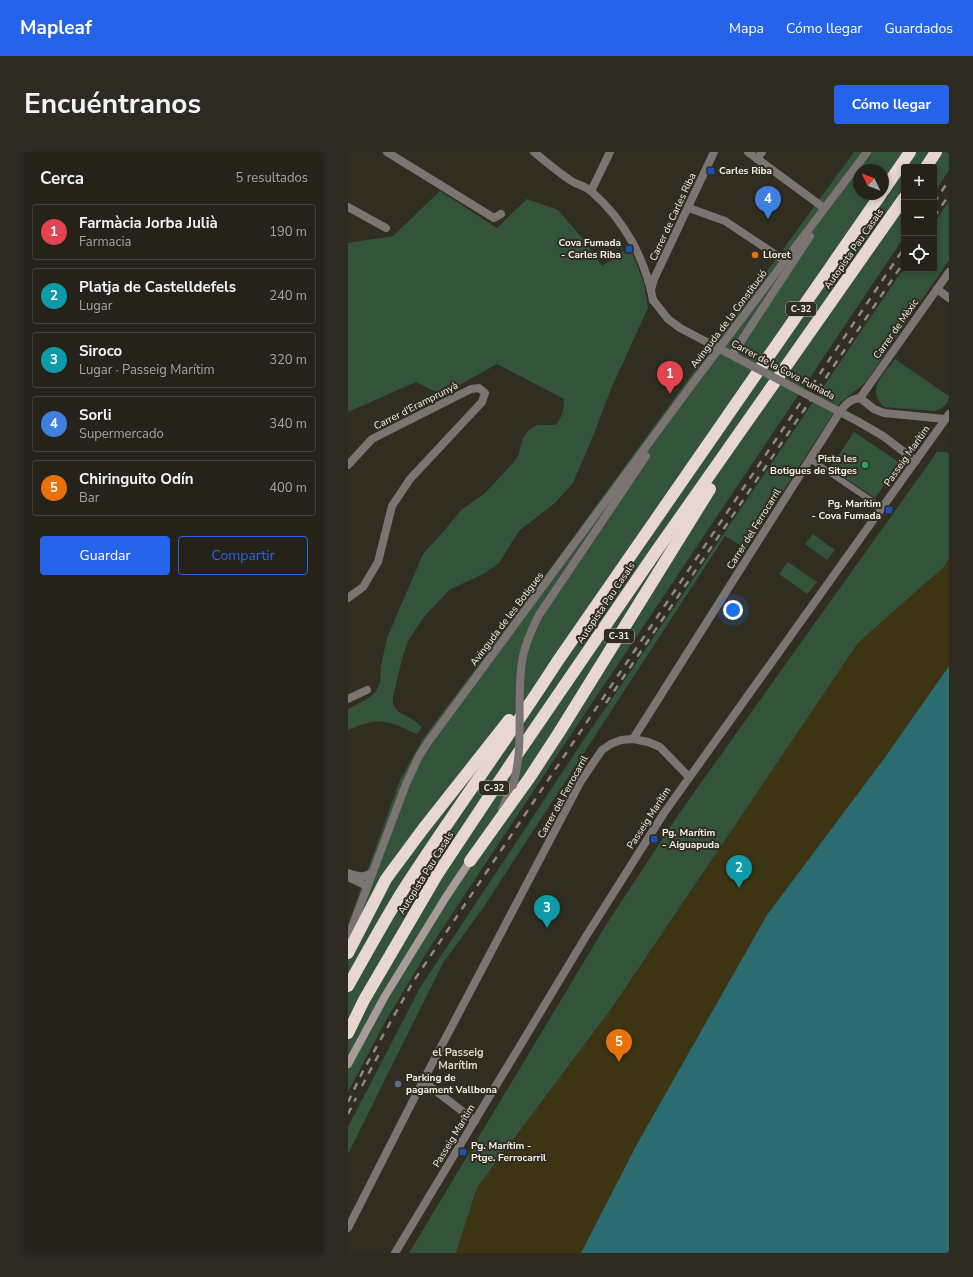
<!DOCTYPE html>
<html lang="es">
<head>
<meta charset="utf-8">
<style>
  body { margin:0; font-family:"Nunito Sans",sans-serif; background:#2d2a22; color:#f1f3f6 }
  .controls { position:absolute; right:12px; top:12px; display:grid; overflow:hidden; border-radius:4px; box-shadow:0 2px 6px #0003 }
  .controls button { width:36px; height:36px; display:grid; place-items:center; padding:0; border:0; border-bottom:1px solid #423f38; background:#252219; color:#f1f3f6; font:20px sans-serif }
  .compass { position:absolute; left:505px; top:12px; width:36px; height:36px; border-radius:50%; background:#252219; box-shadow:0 2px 6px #0003; rotate:313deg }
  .you { position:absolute; left:385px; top:458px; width:14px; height:14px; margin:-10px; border:3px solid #fff; border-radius:50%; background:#1a73e8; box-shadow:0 0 0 6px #1a73e833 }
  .badge { display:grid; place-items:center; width:26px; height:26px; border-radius:50%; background:#2563eb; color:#fff; font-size:13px; font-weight:700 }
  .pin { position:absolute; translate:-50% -33px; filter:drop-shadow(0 1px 2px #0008) }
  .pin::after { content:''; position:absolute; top:21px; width:14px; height:12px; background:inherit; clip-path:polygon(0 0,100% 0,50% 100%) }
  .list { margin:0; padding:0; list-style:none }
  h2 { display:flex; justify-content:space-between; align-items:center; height:52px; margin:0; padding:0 16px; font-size:17px }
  h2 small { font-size:13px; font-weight:400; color:#a3a4a2 }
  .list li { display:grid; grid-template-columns:26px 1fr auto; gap:12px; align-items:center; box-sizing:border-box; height:56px; margin:0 8px 8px; padding:0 8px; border:1px solid #423f38; border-radius:4px }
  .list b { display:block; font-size:15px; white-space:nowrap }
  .list p { margin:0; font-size:13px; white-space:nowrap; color:#a3a4a2 }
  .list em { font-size:13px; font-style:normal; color:#a3a4a2 }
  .actions { display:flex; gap:8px; padding:12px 16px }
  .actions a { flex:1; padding:9px 0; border:1px solid #2563eb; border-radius:4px; text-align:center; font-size:14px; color:#2563eb }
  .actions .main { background:#2563eb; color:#fff }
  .icon { flex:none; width:22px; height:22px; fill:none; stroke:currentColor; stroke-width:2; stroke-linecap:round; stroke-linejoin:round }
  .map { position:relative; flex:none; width:601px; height:1101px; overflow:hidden; border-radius:4px }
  header { display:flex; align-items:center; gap:24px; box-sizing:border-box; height:56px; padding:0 20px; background:#2563eb; color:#fff }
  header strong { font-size:19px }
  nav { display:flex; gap:22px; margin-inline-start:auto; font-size:14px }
  .intro { display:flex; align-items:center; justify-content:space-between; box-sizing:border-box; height:96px; padding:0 24px }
  h1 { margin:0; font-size:28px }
  .button { padding:10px 18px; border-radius:4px; background:#2563eb; color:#fff; font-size:14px; font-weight:700 }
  main { display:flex; gap:24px; padding:0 24px }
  aside { flex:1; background:#252219; border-radius:4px; box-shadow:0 2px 6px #0003 }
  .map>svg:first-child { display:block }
  .green { fill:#34533b; fill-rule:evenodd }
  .sand { fill:#3d3414 }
  .water { fill:#2b6c70 }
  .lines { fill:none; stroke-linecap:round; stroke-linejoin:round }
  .pedestrian { stroke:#7b7472; stroke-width:6 }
  .minor { stroke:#7b7472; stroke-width:8 }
  .tertiary { stroke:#7b7472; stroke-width:8 }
  .secondary { stroke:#a79c99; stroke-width:8 }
  .motorway { stroke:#e8d6d2; stroke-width:12 }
  .rail { stroke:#8d8a80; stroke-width:2.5; stroke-dasharray:7 7; stroke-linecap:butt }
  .minor-bridge { stroke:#7b7472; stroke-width:8 }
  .tertiary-bridge { stroke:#7b7472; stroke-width:8 }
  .transit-dot { fill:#1a4fb4; stroke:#312d21; stroke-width:1.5 }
  .food-dot { fill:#e8710a; stroke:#312d21; stroke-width:1.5 }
  .leisure-dot { fill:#2e9e5b; stroke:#312d21; stroke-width:1.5 }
  .service-dot { fill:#5c6f8a; stroke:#312d21; stroke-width:1.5 }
  .labels { text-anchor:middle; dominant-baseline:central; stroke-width:4; stroke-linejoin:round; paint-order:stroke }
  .shield { fill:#312d21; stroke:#b9b6ad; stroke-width:1 }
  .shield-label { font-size:9px; font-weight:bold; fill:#f3f0e9 }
  .poi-label { font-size:10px; font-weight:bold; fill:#f3f0e9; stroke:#312d21; text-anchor:start }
  .street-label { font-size:10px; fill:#f3f0e9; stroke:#312d21 }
  .neighbourhood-label { font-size:11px; font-weight:bold; fill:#dbd5c6; stroke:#312d21 }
</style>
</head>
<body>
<header>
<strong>Mapleaf</strong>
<nav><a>Mapa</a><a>Cómo llegar</a><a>Guardados</a></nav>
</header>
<div class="intro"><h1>Encuéntranos</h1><a class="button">Cómo llegar</a></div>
<main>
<aside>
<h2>Cerca<small>5 resultados</small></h2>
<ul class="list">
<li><span class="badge" style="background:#e0444e">1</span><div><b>Farmàcia Jorba Julià</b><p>Farmacia</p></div><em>190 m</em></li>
<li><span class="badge" style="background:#0f9aa8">2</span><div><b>Platja de Castelldefels</b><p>Lugar</p></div><em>240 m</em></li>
<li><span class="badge" style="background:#0f9aa8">3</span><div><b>Siroco</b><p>Lugar · Passeig Marítim</p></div><em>320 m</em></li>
<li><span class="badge" style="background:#3f7fe0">4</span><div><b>Sorli</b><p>Supermercado</p></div><em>340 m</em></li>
<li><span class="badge" style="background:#e8710a">5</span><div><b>Chiringuito Odín</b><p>Bar</p></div><em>400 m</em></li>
</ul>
<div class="actions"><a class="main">Guardar</a><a>Compartir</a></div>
</aside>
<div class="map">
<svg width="601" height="1101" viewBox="0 0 601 1101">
  <rect width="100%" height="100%" fill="#312d21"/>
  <!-- green -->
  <g class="green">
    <path d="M506 0H601V18L586 41V15H556V85L206 608 79 800 37 870 0 940V772L52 628 74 588 199 421ZM511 18H535V42H511Z"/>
    <path d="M92 39 149 76 179 47 210 58 234 86 254 114 282 95 296 131 300 156 263 237 246 282 225 331 207 351 171 379 151 411 137 421 101 438 75 466 60 489 54 507 45 545V553L51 560 67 569 74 575 69 582C55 576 40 567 24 570 16 571 8 575 0 578V557L21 546 28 539 32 531 33 514 39 486 75 402 95 380 113 358 137 341 164 312 170 304 175 286 181 278 189 273H208C214 265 216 257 216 247L149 212 94 243 68 230 0 260V91L45 84Z"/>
    <path d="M601 49V108L518 230 492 251 398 397 377 384 135 756 95 811 0 1002V975L73 834 231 595 556 116V117H586V71Z"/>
    <path d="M547 207 601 244C601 252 594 257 587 259L536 255C517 237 536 222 547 207Z"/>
    <path d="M506 280 552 311 527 346 482 316Z"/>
    <path d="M589 300H599L601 302V407L596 415 510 491 264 856 129 1036 108 1101H61L258 773 330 663Z"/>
    <path d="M465 382 487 398 479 408 457 392Z"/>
    <path d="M440 410 469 430 459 442 431 422Z"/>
  </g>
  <!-- sand -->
  <path class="sand" d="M601 407V514L538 604 419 763 289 992 233 1101H108L129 1036 264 856 510 491 596 415Z"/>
  <!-- water -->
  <path class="water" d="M601 514V1101H233L289 992 419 763 538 604Z"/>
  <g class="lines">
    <!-- pedestrian -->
    <path class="pedestrian" d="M462 307 534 356"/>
    <!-- minor -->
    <g class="minor">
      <path d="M39 0 146 66 153 62"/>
      <path d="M186 0C199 11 211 21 225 30 231 33 239 35 244 40 276 68 297 106 305 148"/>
      <path d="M400 0 476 56"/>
      <path d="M409 7 414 0"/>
      <path d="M243 39 262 0"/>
      <path d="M0 55 38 76"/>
      <path d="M341 56 377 69 437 109"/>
      <path d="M589 137 601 146"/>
      <path d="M303 138 306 127 366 0"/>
      <path d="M512 246 601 120"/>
      <path d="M512 246 526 257 536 261 597 267"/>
      <path d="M511 270 535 284 568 309"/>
      <path d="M0 313 24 287 123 237 131 236 137 241 134 250 62 327 44 354 30 410 15 435 0 446"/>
      <path d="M0 547 19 538"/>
      <path d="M285 587 493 258C499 251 503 247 512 246"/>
      <path d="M0 721C9 724 17 727 25 720"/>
      <path d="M0 725 19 734"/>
      <path d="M75 929 127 969"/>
      <path d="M0 1076 75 929 233 629 254 598 263 592 273 588 285 587 300 590 312 595 341 625"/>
      <path d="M47 1101 237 786 316 661 601 262"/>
    </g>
    <!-- tertiary -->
    <g class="tertiary">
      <path d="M384 203 462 84"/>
      <path d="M173 519C174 499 182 481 191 463L298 304"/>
      <path d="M154 657 165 633"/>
      <path d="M0 786 58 632 71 604 80 590 342 235 519 0"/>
    </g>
    <!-- secondary -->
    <path class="secondary" d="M0 912 37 844 98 745 122 709"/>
    <!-- motorway -->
    <g class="motorway">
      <path d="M578 15 588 0"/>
      <path d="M535 39 562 0"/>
      <path d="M122 709 182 625 212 579 362 337"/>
      <path d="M0 801 38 727 75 677 161 568"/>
      <path d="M0 834C18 802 35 771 54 740 104 662 159 588 209 510L533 42"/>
      <path d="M0 881 16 848 89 723 164 610 307 401 556 46"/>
    </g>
    <!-- rail -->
    <g class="rail">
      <path d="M586 51 601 28"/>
      <path d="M586 65 601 43"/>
      <path d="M258 551 556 110"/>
      <path d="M14 934 31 902"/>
      <path d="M0 950 16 917 65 830 556 96"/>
      <path d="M0 962 8 946"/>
    </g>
    <!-- minor-bridge -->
    <path class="minor-bridge" d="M305 148 320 167 332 176 511 270"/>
    <!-- tertiary-bridge -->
    <path class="tertiary-bridge" d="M165 633C176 596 169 557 173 519"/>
  </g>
  <!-- markers -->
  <g class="transit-dot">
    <rect x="359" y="15" width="8" height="8" rx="2"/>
    <rect x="277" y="93" width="8" height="8" rx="2"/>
    <rect x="537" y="354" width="8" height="8" rx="2"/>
    <rect x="302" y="683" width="8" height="8" rx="2"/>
    <rect x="111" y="996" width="8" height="8" rx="2"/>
  </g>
  <circle class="food-dot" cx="407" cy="103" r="4"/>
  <circle class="leisure-dot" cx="517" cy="313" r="4"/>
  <circle class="service-dot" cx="50" cy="932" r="4"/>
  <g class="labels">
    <!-- shield labels -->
    <g class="shield">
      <rect x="438" y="150" width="30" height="14" rx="3"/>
      <rect x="256" y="477" width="30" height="14" rx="3"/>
      <rect x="131" y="629" width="30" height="14" rx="3"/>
    </g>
    <g class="shield-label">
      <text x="453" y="157">C-32</text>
      <text x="271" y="484">C-31</text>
      <text x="146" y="636">C-32</text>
    </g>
    <!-- poi labels -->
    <g class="poi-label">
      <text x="371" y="19">Carles Riba</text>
      <text x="273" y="91" text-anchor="end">Cova Fumada<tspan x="273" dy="12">- Carles Riba</tspan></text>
      <text x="415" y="103">Lloret</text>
      <text x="509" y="307" text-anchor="end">Pista les<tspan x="509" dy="12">Botigues de Sitges</tspan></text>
      <text x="533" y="352" text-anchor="end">Pg. Marítim<tspan x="533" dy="12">- Cova Fumada</tspan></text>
      <text x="314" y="681">Pg. Marítim<tspan x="314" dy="12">- Aiguapuda</tspan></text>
      <text x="58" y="926">Parking de<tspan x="58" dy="12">pagament Vallbona</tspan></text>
      <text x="123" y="994">Pg. Marítim -<tspan x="123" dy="12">Ptge. Ferrocarril</tspan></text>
    </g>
    <!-- street labels -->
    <g class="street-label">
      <text transform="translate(325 65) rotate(-65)">Carrer de Carles Riba</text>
      <text transform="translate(506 97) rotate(-55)">Autopista Pau Casals</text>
      <text transform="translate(381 167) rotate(-53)">Avinguda de la Constitució</text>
      <text transform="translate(548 177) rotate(-55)">Carrer de Mèxic</text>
      <text transform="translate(435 218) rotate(28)">Carrer de la Cova Fumada</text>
      <text transform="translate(68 254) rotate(-27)">Carrer d'Eramprunyà</text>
      <text transform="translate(559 304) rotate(-55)">Passeig Marítim</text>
      <text transform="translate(406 377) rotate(-58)">Carrer del Ferrocarril</text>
      <text transform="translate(258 451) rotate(-56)">Autopista Pau Casals</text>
      <text transform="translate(159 467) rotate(-53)">Avinguda de les Botigues</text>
      <text transform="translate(215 645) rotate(-61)">Carrer del Ferrocarril</text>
      <text transform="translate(301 666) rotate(-57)">Passeig Marítim</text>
      <text transform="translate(78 721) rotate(-58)">Autopista Pau Casals</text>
      <text transform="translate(106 984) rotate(-59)">Passeig Marítim</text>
    </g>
    <!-- neighbourhood labels -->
    <g class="neighbourhood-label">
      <text x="110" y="900">el Passeig<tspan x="110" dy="13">Marítim</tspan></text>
    </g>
  </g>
</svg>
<div class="controls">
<button>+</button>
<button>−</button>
<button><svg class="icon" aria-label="locate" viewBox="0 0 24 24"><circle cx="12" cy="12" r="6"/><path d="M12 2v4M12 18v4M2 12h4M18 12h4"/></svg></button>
</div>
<svg class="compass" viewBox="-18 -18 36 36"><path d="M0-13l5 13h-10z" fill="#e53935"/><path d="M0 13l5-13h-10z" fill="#a3a4a2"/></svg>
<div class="you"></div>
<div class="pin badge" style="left:322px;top:242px;background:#e0444e">1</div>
<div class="pin badge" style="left:391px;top:736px;background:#0f9aa8">2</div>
<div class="pin badge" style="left:199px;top:776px;background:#0f9aa8">3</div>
<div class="pin badge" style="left:420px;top:67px;background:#3f7fe0">4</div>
<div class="pin badge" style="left:271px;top:910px;background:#e8710a">5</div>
</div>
</main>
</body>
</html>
